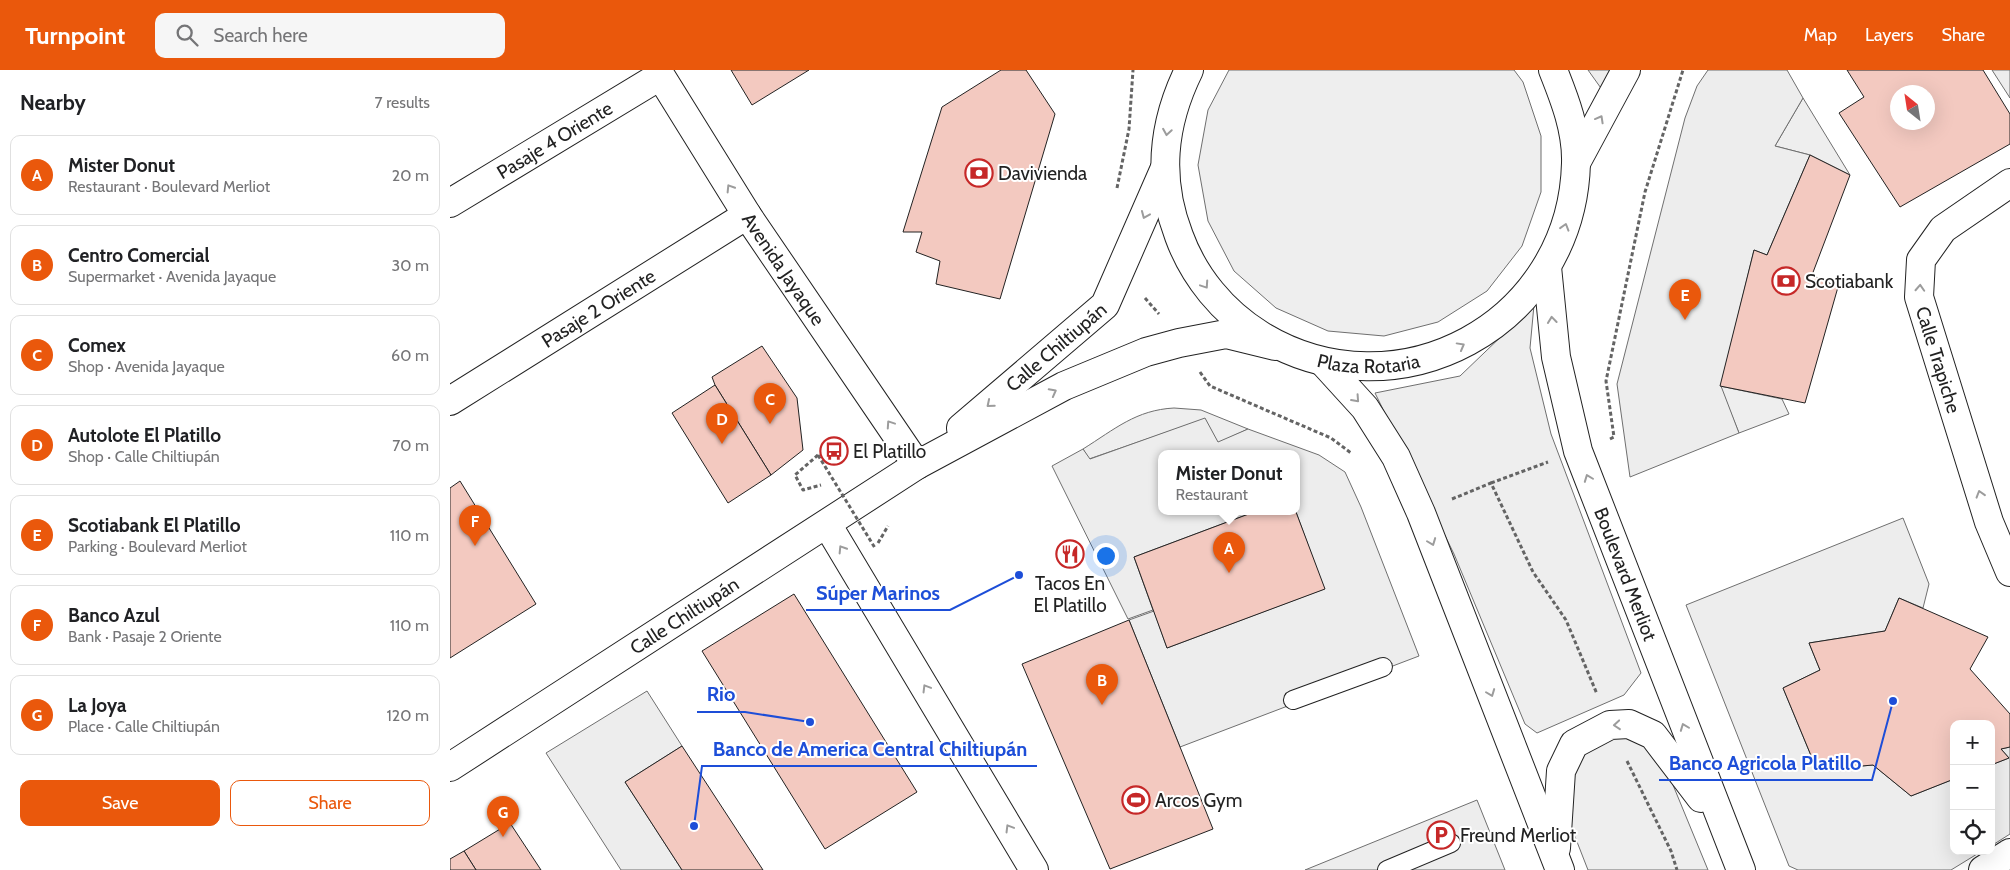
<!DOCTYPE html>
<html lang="en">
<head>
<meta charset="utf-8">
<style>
  body { margin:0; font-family:Cabin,sans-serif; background:#f6f6f6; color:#202124 }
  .controls { position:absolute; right:15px; bottom:15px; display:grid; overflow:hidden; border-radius:10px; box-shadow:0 5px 20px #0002 }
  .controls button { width:45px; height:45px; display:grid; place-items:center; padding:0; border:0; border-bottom:1px solid #e0e0e0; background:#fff; color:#202124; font:25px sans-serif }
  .compass { position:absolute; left:1440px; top:15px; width:45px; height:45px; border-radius:50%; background:#fff; box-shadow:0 5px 20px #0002; rotate:330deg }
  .you { position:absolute; left:655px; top:485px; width:18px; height:18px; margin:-12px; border:4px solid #fff; border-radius:50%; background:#1a73e8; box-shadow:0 0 0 8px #1a73e833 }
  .badge { display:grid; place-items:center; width:32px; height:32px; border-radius:50%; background:#ea580c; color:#fff; font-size:16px; font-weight:700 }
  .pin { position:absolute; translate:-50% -41px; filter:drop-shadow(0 1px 2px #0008) }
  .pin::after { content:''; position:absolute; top:26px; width:18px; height:15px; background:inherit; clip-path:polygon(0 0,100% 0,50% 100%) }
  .popup { position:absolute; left:708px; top:380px; width:142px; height:65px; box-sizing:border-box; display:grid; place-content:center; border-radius:10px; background:#fff; filter:drop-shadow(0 1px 4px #0005); font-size:16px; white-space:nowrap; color:#757577 }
  .popup b { font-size:19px; color:#202124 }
  .popup::after { content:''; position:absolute; left:50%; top:100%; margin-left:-10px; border:10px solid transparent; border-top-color:#fff }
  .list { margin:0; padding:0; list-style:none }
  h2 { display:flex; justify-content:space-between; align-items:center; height:65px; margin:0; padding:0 20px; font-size:21px }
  h2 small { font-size:16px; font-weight:400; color:#757577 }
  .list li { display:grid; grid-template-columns:32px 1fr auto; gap:15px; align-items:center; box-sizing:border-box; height:80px; margin:0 10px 10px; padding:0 10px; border:1px solid #e0e0e0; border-radius:10px }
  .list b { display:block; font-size:19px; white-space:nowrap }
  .list p { margin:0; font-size:16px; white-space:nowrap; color:#757577 }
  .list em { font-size:16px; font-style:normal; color:#757577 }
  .actions { display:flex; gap:10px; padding:15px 20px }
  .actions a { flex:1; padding:11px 0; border:1px solid #ea580c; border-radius:10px; text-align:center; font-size:18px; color:#ea580c }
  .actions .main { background:#ea580c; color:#fff }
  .icon { flex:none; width:28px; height:28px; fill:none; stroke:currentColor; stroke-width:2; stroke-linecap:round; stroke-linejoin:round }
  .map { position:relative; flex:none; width:1560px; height:800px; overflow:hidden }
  header { display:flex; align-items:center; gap:30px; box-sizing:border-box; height:70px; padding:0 25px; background:#ea580c; color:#fff }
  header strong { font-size:24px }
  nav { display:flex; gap:28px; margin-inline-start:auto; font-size:18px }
  .search { width:350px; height:45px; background:#f6f6f6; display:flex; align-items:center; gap:12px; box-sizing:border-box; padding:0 18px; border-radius:10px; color:#757577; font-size:19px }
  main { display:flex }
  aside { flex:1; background:#fff }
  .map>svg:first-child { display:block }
  .green { fill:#eee; stroke:#6f6f6f }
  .parking { fill:#ededed; stroke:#6f6f6f }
  .building { fill:#f3c9c0; stroke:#222; fill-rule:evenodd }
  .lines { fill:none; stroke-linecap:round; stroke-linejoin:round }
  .lane-casing { stroke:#222; stroke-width:20 }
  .street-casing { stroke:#222; stroke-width:30 }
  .secondary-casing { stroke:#222; stroke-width:30 }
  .primary-casing { stroke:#222; stroke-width:30 }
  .path { stroke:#646464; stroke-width:3; stroke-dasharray:4 2.5; stroke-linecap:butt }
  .lane { stroke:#fff; stroke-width:18 }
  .street { stroke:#fff; stroke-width:28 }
  .secondary { stroke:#fff; stroke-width:28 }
  .primary { stroke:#fff; stroke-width:28 }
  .path-bridge { stroke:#646464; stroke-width:3; stroke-dasharray:4 2.5; stroke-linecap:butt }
  .oneway { stroke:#9c9c9c }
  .labels { text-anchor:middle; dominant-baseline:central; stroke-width:4; stroke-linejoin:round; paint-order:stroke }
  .street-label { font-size:19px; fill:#222; stroke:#fff }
  .poi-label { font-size:19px; fill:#222; stroke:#fff; text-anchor:start }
  .leader { fill:none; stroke:#1d4ed8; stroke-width:2 }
  .callout-dot { fill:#1d4ed8; stroke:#fff; stroke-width:2 }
  .callout-label { font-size:20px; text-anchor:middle; font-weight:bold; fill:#1d4ed8; stroke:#fff; stroke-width:4; stroke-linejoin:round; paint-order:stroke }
</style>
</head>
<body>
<header>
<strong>Turnpoint</strong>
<div class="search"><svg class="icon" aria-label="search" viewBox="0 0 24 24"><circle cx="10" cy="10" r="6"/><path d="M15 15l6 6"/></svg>Search here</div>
<nav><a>Map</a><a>Layers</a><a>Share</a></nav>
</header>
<main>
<aside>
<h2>Nearby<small>7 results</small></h2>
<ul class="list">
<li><span class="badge">A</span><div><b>Mister Donut</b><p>Restaurant · Boulevard Merliot</p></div><em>20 m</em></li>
<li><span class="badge">B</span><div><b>Centro Comercial</b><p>Supermarket · Avenida Jayaque</p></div><em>30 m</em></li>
<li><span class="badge">C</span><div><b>Comex</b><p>Shop · Avenida Jayaque</p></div><em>60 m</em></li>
<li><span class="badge">D</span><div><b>Autolote El Platillo</b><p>Shop · Calle Chiltiupán</p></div><em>70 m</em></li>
<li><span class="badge">E</span><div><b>Scotiabank El Platillo</b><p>Parking · Boulevard Merliot</p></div><em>110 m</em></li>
<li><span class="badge">F</span><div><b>Banco Azul</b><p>Bank · Pasaje 2 Oriente</p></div><em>110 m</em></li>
<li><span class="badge">G</span><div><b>La Joya</b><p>Place · Calle Chiltiupán</p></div><em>120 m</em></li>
</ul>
<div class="actions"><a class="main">Save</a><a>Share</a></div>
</aside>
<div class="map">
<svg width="1560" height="800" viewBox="0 0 1560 800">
  <rect width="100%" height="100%" fill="#fff"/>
  <!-- green -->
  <g class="green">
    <path d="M779 0H1064L1073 12 1091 66V122L1072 176 1037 221 988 252 934 266 878 261 826 238 784 201 758 151 748 95 758 40Z"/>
    <path d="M1138 0H1165L1153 21Z"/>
    <path d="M1353 28 1400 105 1360 85 1325 76Z"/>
    <path d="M1084 235 1080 278 1101 364 1191 603 1174 625 1087 663 1075 654 1004 484 925 323 1010 306Z"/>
    <path d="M1270 316 1332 329 1339 344 1289 363Z"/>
    <path d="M724 338 751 340 798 359 768 373 755 349 639 389 633 379C665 359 686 340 724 338Z"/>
    <path d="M1151 666H1188L1209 681 1258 800H1138L1115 741 1120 688Z"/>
  </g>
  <!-- parking -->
  <g class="parking">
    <path d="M1258 0H1337L1353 28 1325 76 1360 85 1317 185 1304 180 1271 316 1289 363 1180 407 1167 314 1235 48 1247 16Z"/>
    <path d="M1542 0H1560V28Z"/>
    <path d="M755 348 768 372 798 359 869 385 895 402 911 437 969 586 730 677 679 550 704 541 717 578 874 519 846 442V384H712V442H804L684 487 703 540 678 549 602 396 633 379 640 389Z"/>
    <path d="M1453 448 1479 514 1473 538 1449 528 1435 561 1359 573 1370 600 1333 618 1367 700 1423 695 1461 726 1504 709V781H1532L1501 800H1348L1339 796 1236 535Z"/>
    <path d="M197 621 232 676 175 712 232 800H171L96 683Z"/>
    <path d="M1560 677V764L1541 776V695L1559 688 1551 679Z"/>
    <path d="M1027 730 1055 800H855Z"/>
  </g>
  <!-- building -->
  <g class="building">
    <path d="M281 0H359L302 35Z"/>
    <path d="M551 0H576L605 44 550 229 486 214 490 191 466 182 472 162H453L492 37Z"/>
    <path d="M1397 0H1533L1560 44V74L1450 137 1389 43 1414 27ZM1448 22H1478V52H1448Z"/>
    <path d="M1360 85 1400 105 1362 205 1388 217 1355 333 1270 316 1304 180 1317 185Z"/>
    <path d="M312 276 347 328 353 380 321 405 265 315 262 307Z"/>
    <path d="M265 315 321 405 278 433 222 343Z"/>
    <path d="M10 411 86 534 0 588V418Z"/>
    <path d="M804 442H846L875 519 717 578 684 487Z"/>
    <path d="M344 524 467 722 375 779 252 581Z"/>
    <path d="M1449 528 1538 567 1520 599 1560 644V677L1551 679 1559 688 1541 695V654H1504V709L1461 726 1423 695 1367 700 1333 618 1370 600 1359 573 1435 561Z"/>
    <path d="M679 550 763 759 660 799 572 594Z"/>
    <path d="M232 676 313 800H232L175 712Z"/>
    <path d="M60 753 91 800H26L14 781Z"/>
    <path d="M14 781 26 800H0V789Z"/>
  </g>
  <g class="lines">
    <!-- lane casing -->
    <g class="lane-casing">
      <g id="lane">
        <path d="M843 630 933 597"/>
        <path d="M937 800 1001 773"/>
      </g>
    </g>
    <!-- street casing -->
    <g class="street-casing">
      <g id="street">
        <path id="s1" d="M207 0 297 145 467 395"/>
        <path id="s2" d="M1560 113 1493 159 1471 190 1469 227 1539 452 1560 502"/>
        <path id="s3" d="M0 133 210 6"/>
        <path id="s4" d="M0 331 297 145"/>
        <path d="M377 454 584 800"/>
        <path d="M1533 800 1560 783"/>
      </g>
    </g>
    <!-- secondary casing -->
    <g class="secondary-casing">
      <g id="secondary">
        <path d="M1127 91 1176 0"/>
        <path id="s5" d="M511 358 655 235 714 100"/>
        <path id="s6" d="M0 697 467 395 614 316 696 282 729 273 776 264 825 276"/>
      </g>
    </g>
    <!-- primary casing -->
    <g class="primary-casing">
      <g id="primary">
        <path id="s7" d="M739 0C712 55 707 109 729 166 744 207 773 242 810 265 947 349 1122 255 1126 93 1127 61 1115 30 1103 0"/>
        <path id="s8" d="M1097 197 1106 287 1128 381 1291 800"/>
        <path d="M874 293 915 338 946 387 971 443 1110 800"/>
        <path d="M1106 778 1111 701 1124 674 1160 655 1179 654 1203 665 1251 728"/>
      </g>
    </g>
    <!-- path -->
    <g class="path">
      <path d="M667 118 679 59 683 0"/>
      <path d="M695 228 709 244"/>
      <path d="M750 302 760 316 881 368 901 383"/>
      <path d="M1160 369 1164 367 1156 311 1195 122 1233 0"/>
      <path d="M368 385 345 405 353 420 371 415"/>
      <path d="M1041 413 1098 392"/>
      <path d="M1002 429 1041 413 1083 502 1116 550 1147 624"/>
      <path d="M428 473 438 456"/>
      <path d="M1177 691 1221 781 1227 800"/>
    </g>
    <!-- lane -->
    <use href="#lane" class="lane"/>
    <!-- street -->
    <use href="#street" class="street"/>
    <!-- secondary -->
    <use href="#secondary" class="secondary"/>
    <!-- primary -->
    <use href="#primary" class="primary"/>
    <!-- path-bridge -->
    <path class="path-bridge" d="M368 385 425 478"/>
  </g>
  <!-- one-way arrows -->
  <defs><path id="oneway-chevron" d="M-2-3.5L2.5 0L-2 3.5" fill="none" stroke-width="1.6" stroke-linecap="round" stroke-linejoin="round" transform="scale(1.25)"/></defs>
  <g class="oneway">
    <use href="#oneway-chevron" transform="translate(1150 49) rotate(-61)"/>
    <use href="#oneway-chevron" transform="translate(717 62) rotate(99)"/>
    <use href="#oneway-chevron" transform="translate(280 118) rotate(-122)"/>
    <use href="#oneway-chevron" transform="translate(695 145) rotate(113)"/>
    <use href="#oneway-chevron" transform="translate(1115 157) rotate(-73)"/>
    <use href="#oneway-chevron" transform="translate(755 215) rotate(56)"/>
    <use href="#oneway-chevron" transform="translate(1470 218) rotate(-87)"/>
    <use href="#oneway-chevron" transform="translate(1102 250) rotate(-96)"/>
    <use href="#oneway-chevron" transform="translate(1011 276) rotate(-29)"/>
    <use href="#oneway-chevron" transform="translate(603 322) rotate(-28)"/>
    <use href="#oneway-chevron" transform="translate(906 329) rotate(48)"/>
    <use href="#oneway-chevron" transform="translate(540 334) rotate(140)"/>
    <use href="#oneway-chevron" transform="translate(440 354) rotate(-124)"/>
    <use href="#oneway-chevron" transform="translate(1138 408) rotate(-111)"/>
    <use href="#oneway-chevron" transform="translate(1530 424) rotate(-107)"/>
    <use href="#oneway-chevron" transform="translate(982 472) rotate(69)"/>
    <use href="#oneway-chevron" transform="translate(392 479) rotate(-122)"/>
    <use href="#oneway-chevron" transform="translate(476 618) rotate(-121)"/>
    <use href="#oneway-chevron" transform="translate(1041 623) rotate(69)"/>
    <use href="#oneway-chevron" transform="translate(1167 655) rotate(175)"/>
    <use href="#oneway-chevron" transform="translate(1234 657) rotate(-111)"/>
    <use href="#oneway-chevron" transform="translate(559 758) rotate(-121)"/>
  </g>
  <!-- icons -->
  <defs>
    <g id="bank-ring" transform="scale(1.4375)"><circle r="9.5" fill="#fff" stroke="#c62828" stroke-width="1.5"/><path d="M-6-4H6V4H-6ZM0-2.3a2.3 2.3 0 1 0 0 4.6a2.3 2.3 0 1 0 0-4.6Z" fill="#c62828"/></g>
    <g id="bus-ring" transform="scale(1.4375)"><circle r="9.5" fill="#fff" stroke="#c62828" stroke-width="1.5"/><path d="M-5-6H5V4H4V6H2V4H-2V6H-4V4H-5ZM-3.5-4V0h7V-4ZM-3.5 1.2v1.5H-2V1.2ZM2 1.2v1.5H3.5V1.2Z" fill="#c62828"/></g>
    <g id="restaurant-ring" transform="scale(1.4375)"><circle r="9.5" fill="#fff" stroke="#c62828" stroke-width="1.5"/><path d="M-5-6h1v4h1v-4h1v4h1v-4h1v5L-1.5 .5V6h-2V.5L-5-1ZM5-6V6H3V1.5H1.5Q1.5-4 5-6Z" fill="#c62828"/></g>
    <g id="stadium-ring" transform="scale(1.4375)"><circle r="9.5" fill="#fff" stroke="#c62828" stroke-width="1.5"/><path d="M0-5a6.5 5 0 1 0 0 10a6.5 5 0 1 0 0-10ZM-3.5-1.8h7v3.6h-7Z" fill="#c62828"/></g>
    <g id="parking-ring" transform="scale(1.4375)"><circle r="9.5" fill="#fff" stroke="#c62828" stroke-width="1.5"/><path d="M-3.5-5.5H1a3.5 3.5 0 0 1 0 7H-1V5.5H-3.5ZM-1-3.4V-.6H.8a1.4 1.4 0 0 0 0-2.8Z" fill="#c62828"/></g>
  </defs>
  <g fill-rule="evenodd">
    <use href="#bank-ring" x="529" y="103"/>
    <use href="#bank-ring" x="1336" y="211"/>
    <use href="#bus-ring" x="384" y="381"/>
    <use href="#restaurant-ring" x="620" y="484"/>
    <use href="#stadium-ring" x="686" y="730"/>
    <use href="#parking-ring" x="991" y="765"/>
  </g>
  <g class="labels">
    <!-- street labels -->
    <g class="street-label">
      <text stroke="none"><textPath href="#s3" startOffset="122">Pasaje 4 Oriente</textPath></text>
      <text stroke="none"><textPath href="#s1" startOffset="236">Avenida Jayaque</textPath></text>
      <text stroke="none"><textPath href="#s4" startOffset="175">Pasaje 2 Oriente</textPath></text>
      <text stroke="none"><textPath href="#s5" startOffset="125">Calle Chiltiupán</textPath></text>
      <text stroke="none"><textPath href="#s7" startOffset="416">Plaza Rotaria</textPath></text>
      <text stroke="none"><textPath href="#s2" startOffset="222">Calle Trapiche</textPath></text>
      <text stroke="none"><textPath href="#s8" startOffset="319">Boulevard Merliot</textPath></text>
      <text stroke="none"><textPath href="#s6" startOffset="279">Calle Chiltiupán</textPath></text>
    </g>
    <!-- poi labels -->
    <g class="poi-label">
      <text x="548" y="103">Davivienda</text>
      <text x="1355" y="211">Scotiabank</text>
      <text x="403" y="381">El Platillo</text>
      <text x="620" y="513" text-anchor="middle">Tacos En<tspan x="620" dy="22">El Platillo</tspan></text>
      <text x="705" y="730">Arcos Gym</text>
      <text x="1010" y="765">Freund Merliot</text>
    </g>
  </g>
  <!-- callouts -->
  <path class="leader" d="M569 505L500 540H356M360 652L295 642H247M244 756L252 696H587M1443 631L1422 710H1209"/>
  <g class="callout-dot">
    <circle cx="569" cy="505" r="5"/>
    <circle cx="360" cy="652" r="5"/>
    <circle cx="244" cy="756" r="5"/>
    <circle cx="1443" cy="631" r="5"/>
  </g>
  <g class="callout-label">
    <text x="428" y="530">Súper Marinos</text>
    <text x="271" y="631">Rio</text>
    <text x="420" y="686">Banco de America Central Chiltiupán</text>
    <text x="1315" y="700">Banco Agricola Platillo</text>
  </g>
</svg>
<div class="controls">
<button>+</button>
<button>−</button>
<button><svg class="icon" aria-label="locate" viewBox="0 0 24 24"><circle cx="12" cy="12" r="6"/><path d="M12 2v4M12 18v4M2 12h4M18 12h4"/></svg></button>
</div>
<svg class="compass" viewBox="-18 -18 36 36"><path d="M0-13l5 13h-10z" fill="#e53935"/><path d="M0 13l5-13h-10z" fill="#757577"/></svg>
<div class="you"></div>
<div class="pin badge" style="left:779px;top:503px">A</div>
<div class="popup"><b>Mister Donut</b>Restaurant</div>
<div class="pin badge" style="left:652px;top:635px">B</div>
<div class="pin badge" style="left:320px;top:354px">C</div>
<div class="pin badge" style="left:272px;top:374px">D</div>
<div class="pin badge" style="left:1235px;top:250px">E</div>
<div class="pin badge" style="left:25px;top:476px">F</div>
<div class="pin badge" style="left:53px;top:767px">G</div>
</div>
</main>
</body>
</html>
